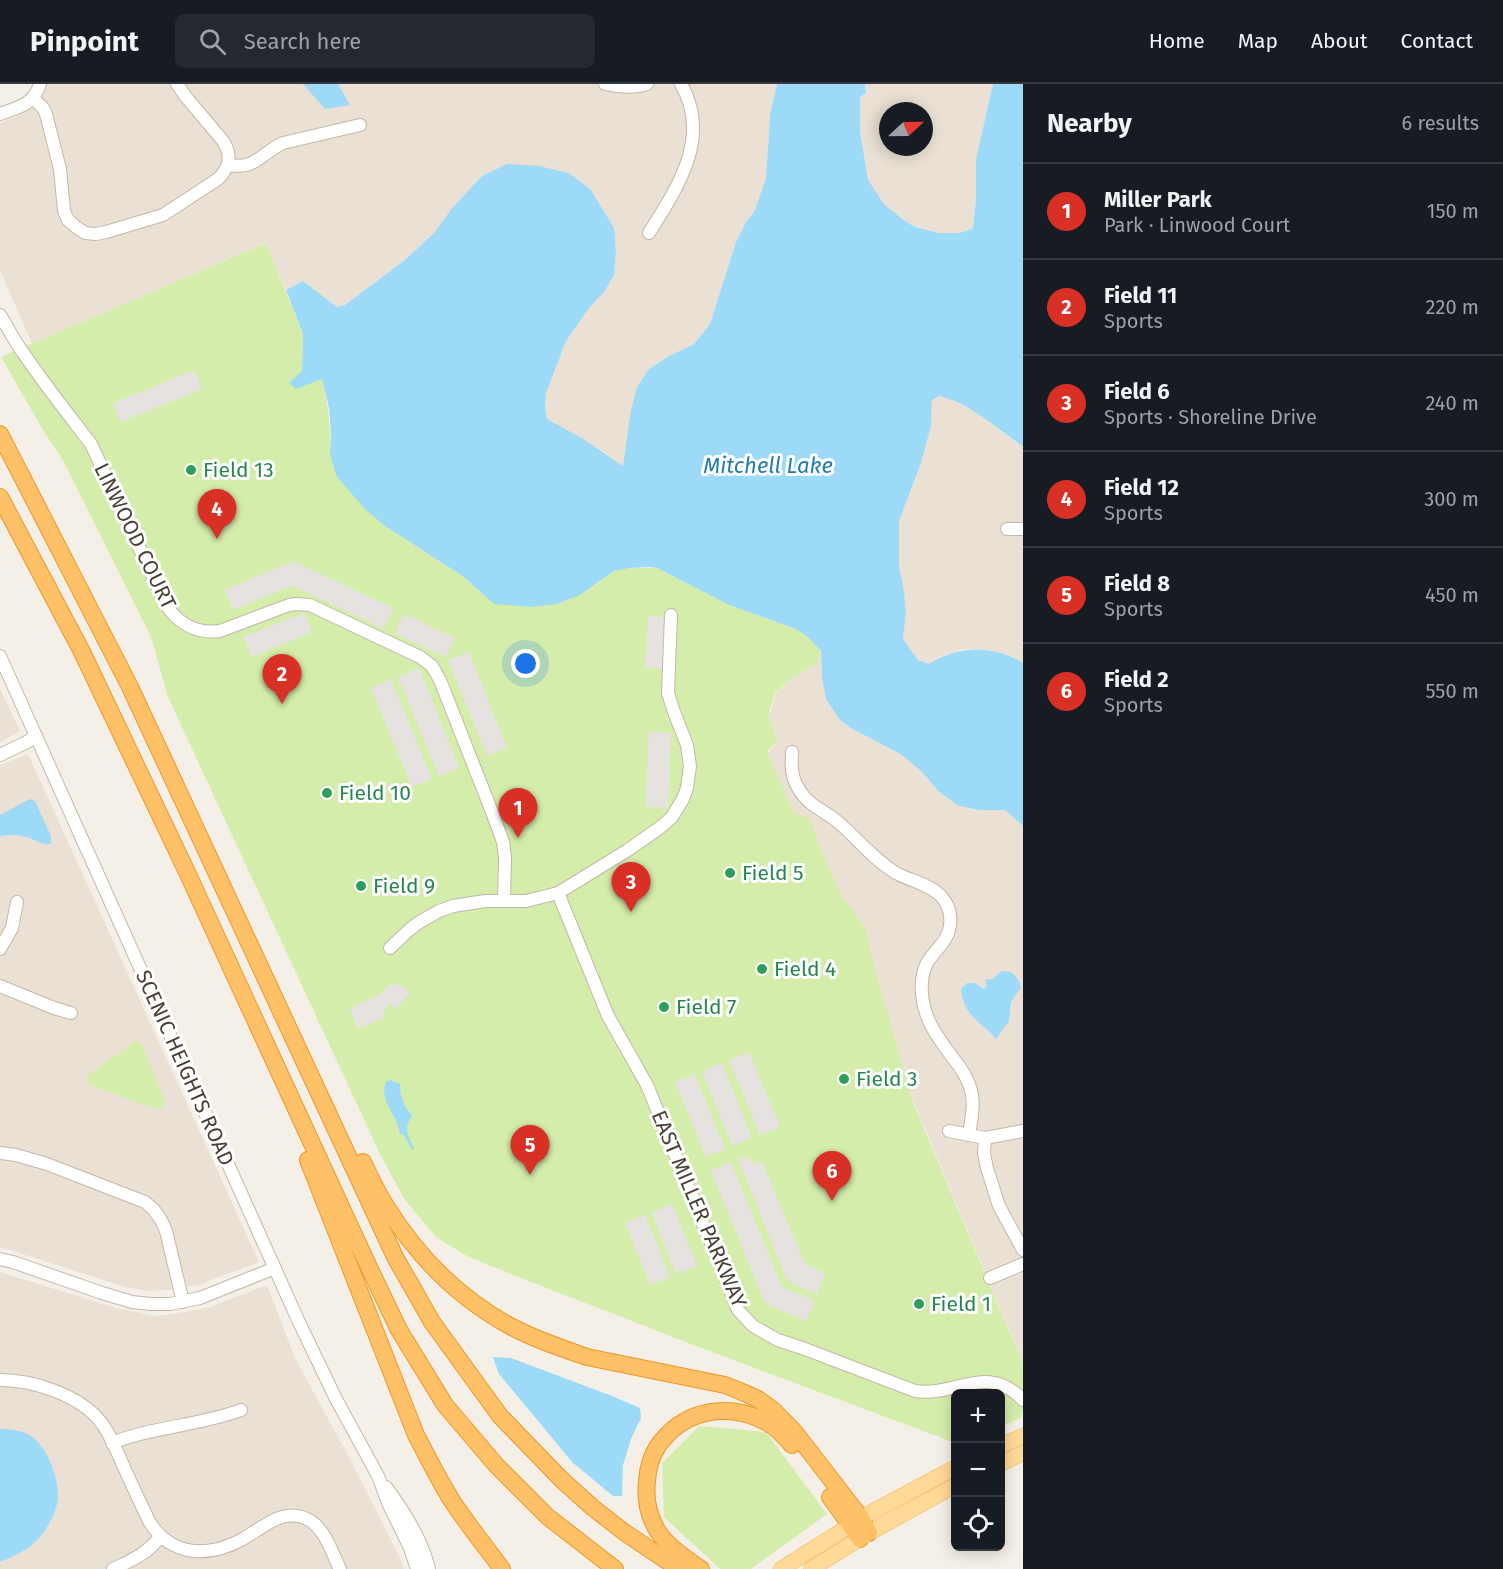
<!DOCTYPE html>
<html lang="en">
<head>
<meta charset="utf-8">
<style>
  body { margin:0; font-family:"Fira Sans",sans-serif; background:#242831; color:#f1f3f6 }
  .controls { position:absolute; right:18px; bottom:18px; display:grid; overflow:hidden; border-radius:9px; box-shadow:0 3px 15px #0003 }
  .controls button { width:54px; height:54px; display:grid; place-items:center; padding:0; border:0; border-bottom:2px solid #363941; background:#171b24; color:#f1f3f6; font:30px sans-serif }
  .compass { position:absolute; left:879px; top:18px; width:54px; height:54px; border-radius:50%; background:#171b24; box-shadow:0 3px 15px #0003; rotate:68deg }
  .you { position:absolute; left:526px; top:580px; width:21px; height:21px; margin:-15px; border:4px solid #fff; border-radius:50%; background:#1a73e8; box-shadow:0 0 0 9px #1a73e833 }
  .badge { display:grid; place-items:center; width:39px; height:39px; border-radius:50%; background:#d93025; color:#fff; font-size:20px; font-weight:700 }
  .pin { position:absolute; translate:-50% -50px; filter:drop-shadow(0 2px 3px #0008) }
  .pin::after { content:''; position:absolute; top:32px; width:21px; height:18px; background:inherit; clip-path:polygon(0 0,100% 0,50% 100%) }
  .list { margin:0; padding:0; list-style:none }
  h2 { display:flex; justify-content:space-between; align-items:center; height:78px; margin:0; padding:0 24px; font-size:26px }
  h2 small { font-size:20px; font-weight:400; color:#9ea1a6 }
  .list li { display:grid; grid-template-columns:39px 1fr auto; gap:18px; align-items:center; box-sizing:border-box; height:96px; padding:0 24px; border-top:2px solid #363941 }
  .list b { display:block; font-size:22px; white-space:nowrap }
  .list p { margin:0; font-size:20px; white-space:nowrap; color:#9ea1a6 }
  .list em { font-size:20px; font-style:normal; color:#9ea1a6 }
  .icon { flex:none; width:33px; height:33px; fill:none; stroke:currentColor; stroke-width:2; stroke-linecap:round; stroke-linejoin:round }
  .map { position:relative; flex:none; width:1023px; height:1485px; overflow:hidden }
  header { display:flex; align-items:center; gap:36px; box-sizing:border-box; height:84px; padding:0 30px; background:#171b24; border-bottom:2px solid #363941 }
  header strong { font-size:28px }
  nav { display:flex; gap:33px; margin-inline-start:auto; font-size:21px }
  .search { width:420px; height:54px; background:#242831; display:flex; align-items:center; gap:15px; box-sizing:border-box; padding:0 21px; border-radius:9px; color:#9ea1a6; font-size:22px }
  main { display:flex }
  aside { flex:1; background:#171b24 }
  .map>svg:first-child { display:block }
  .residential { fill:#eae1d4; fill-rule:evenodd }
  .green { fill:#d5edab }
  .parking { fill:#e6e2df }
  .water { fill:#9ddaf8 }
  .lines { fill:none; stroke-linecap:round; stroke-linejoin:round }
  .minor-casing { stroke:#c2b7a8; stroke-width:14 }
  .major-casing { stroke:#f0b75a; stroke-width:16 }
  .highway-casing { stroke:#ed9628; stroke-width:18 }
  .minor { stroke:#fff; stroke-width:12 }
  .major { stroke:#ffd996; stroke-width:15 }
  .highway { stroke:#ffc168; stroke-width:16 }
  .leisure-dot { fill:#2e9e5b; stroke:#fff; stroke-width:2 }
  .labels { text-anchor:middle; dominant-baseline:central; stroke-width:6; stroke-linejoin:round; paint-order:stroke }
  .leisure-label { font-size:21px; fill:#27864d; stroke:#fff; text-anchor:start }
  .street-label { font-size:21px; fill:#493f35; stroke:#fff }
  .water-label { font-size:22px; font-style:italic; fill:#207eae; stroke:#fff }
</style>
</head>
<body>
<header>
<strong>Pinpoint</strong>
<div class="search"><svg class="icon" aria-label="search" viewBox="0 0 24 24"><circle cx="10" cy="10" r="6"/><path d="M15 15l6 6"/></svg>Search here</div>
<nav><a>Home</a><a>Map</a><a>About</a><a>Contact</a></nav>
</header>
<main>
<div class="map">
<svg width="1023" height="1485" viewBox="0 0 1023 1485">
  <rect width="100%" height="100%" fill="#f5f0e7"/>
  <!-- residential -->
  <g class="residential">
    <path d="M45 0H777L770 31 766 94 755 126 746 138 736 158 710 240 694 260 669 272 650 285 627 362 623 383 606 369 547 335 545 323 546 309 566 257 589 224 604 208 614 191 616 168 613 144 482 92 452 124 435 148 405 176 345 221 337 223 303 197 286 206 265 159 32 260 0 186V39L22 30 31 23Z"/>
    <path d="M865 0H993L976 75V114L973 146 959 149H939L915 143 905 137 884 120 868 96 860 47V12L866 9ZM888 27H924V63H888Z"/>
    <path d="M939 312 948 314 981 331 1004 350 1023 362V579L1011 572 988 566 963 565 941 572 929 580 918 576 903 555 906 529 904 507 899 482V437L921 379 931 342 932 316Z"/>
    <path d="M821 567 822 594 826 615 839 635 849 643 902 671 923 689 938 707 979 726H1005L1023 742V1279L768 669 778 657 769 634 776 609 794 593 817 580Z"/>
    <path d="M0 605 20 647 0 658Z"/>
    <path d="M28 670 259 1178 198 1201 167 1206 148 1207 122 1202 0 1163V681Z"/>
    <path d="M0 1188 116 1224 156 1232 179 1229 210 1223 267 1201 295 1274 350 1375 399 1472 404 1485H0Z"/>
  </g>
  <!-- green -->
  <g class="green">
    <path d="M266 159 303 250 302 287 296 305 322 294C328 321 331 344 330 371L385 442 464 493 494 520 595 501 614 487 630 484H657L729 521 796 545 809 554 821 567 817 580 794 593 776 608 770 625 769 634 778 657 767 667 794 729 811 735 816 754 841 811 866 844 871 871 913 1018 1023 1280V1323L1021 1334 1001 1343 1000 1310H956L955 1359 696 1262 508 1189 465 1171 436 1153 405 1116 381 1072 168 613 151 553 64 378 43 346 1 273Z"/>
    <path d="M138 957 143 963 165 1017C164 1023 162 1024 156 1025L92 1002 88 999 87 993 88 991 134 958Z"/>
    <path d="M699 1342 766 1348 827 1430 751 1485H720L664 1433 662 1379Z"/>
  </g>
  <!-- parking -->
  <g class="parking">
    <path d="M194 286 202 305 121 338 113 319Z"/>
    <path d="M292 478 297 479 393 524 384 545 296 503 291 502 233 526 224 506Z"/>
    <path d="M304 529 312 548 252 573 243 553Z"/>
    <path d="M404 530 455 554 446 573 395 550Z"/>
    <path d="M648 532 671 533 669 585 645 584Z"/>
    <path d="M469 568 507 664 487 672 448 576Z"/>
    <path d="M419 584 459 684 439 692 398 593Z"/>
    <path d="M391 595 432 695 412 703 371 604Z"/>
    <path d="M649 648 671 649 668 724 645 723Z"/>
    <path d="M392 898 396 902 399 900 410 909 396 925 391 920 383 926 386 933 358 945 350 924 378 912Z"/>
    <path d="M749 968 780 1043 760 1051 729 976Z"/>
    <path d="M722 979 752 1054 732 1062 702 987Z"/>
    <path d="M695 990 725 1065 706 1073 675 998Z"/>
    <path d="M745 1073 756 1080 762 1078 805 1180 825 1189 817 1210 792 1199 786 1194 738 1075Z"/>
    <path d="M731 1078 782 1203 814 1216 807 1237 769 1222 764 1217 711 1086Z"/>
    <path d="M672 1120 697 1182 676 1190 652 1129Z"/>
    <path d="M645 1131 670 1193 650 1201 625 1139Z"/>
  </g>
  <!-- water -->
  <g class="water">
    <path d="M303 0H338L350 21 325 25Z"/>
    <path d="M777 0H865L866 9 860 13V47L868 96 884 120 905 137 915 143 939 149H959L973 145 976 114V75L993 0H1023V362C996 345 971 319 939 312L932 316 931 342 921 379 899 437V482L904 507 906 529 903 555 918 576 929 580C959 561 993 561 1023 579V742L1005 726H979L957 721 938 707 923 689 902 671 849 643 839 635 826 615 822 594 821 567 809 554 796 545 729 521 657 484 650 483 630 484 614 487 580 511 557 520 532 523 494 520 464 493 385 442 366 426 337 393 330 371 331 349 329 324 322 295 296 305 289 299 302 287 303 250 286 206 303 197 337 223 345 221 405 176 435 148 452 124 482 92 507 80 539 82 569 89 591 106 614 144 616 168 614 191 604 208 589 224 566 257 546 309 545 323 547 335 585 356 623 382 631 326 637 303 649 285 669 272 694 260 710 240 736 158 746 138 755 126 766 94 770 31Z"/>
    <path d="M30 715 35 717 51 752V760C42 762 35 755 26 753 17 750 9 751 0 752V731Z"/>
    <path d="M1002 887C1014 887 1017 892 1021 903L1011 918 1009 937 996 955C982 938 963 932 961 905L967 899H975L984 905 987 902 985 896 992 895Z"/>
    <path d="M390 996 396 998 400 1000C400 1014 404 1022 412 1032 403 1044 408 1052 414 1064L412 1066 404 1051 400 1050C399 1046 398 1040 396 1036 390 1025 380 1011 386 998Z"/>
    <path d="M493 1273 511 1274 612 1312 640 1324 641 1334 631 1355 623 1381 622 1412H613L572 1378 499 1290Z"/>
    <path d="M0 1345C9 1345 19 1346 28 1350 47 1360 62 1399 57 1420 54 1433 46 1447 36 1457 28 1466 12 1473 0 1478Z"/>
  </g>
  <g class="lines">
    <!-- minor casing -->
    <g class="minor-casing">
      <g id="minor">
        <path d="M605 0C619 3 634 4 647 0"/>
        <path d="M33 14 44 25 46 30 60 85 64 127 68 136 76 143 85 149 96 150 106 148 163 131 218 95C230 83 232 71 223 57L186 13 177 0"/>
        <path d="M0 30C19 23 33 21 40 0"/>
        <path d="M229 81C256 86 261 69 283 59L360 41"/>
        <path d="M649 149C677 104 712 54 681 0"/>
        <path d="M0 231C8 244 15 258 24 270 45 301 68 330 91 360L165 519C177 539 196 550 220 547L289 521 296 520 310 521 420 573 432 582 440 596 492 728 503 758 505 773 504 817"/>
        <path d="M1007 445H1023"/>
        <path d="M0 572 298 1236 335 1313 378 1392 389 1421 410 1464 417 1485"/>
        <path d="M792 668C791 682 791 694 800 707 809 722 825 727 838 738 858 755 874 776 896 789 911 797 929 800 941 812 954 826 953 847 941 861 936 867 931 872 927 879 922 889 921 899 922 910 924 936 938 954 953 974 961 984 968 994 971 1006 975 1020 971 1036 969 1051"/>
        <path d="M0 671 27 658 36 652"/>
        <path d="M558 809 608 932 647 1001 738 1226 753 1242 778 1256 805 1265 915 1307C956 1313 987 1278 1023 1316"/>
        <path d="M390 864 409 846 418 839 439 827 453 822 485 817H526L558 809 628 766 662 742 672 733 683 715 687 704 690 682 687 661 674 628 668 609 671 531"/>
        <path d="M0 865 12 844 17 818"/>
        <path d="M0 902 54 924 71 929"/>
        <path d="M949 1047 985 1054 1023 1047"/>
        <path d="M985 1054 984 1069 987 1084 999 1122 1023 1166"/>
        <path d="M0 1069 16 1071 47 1080 145 1118 154 1126 161 1136 166 1147 183 1218"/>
        <path d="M0 1175 13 1178 102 1209 132 1218 151 1220H170L200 1214 275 1184"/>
        <path d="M990 1194 1023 1180"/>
        <path d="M0 1296C33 1296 79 1311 100 1337 109 1348 114 1361 120 1374 129 1395 139 1416 149 1437 170 1472 207 1474 241 1456 263 1444 285 1420 312 1438 326 1448 332 1469 340 1485"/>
        <path d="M112 1359C155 1342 198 1342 241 1326"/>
        <path d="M386 1403C404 1427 422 1455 429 1485"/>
        <path d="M113 1485C132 1476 147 1470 160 1453"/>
      </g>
    </g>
    <!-- major casing -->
    <g class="major-casing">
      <g id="major">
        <path d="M1000 1362 1023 1352"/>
        <path d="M1000 1380 1023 1369"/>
        <path d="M781 1485 870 1429 956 1383"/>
        <path d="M811 1485 869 1449 956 1401"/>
      </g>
    </g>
    <!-- highway casing -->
    <g class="highway-casing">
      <g id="highway">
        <path d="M0 350 130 603 395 1173 432 1238 500 1332 562 1396 592 1423 624 1448 679 1485"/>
        <path d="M0 413 81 566 103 612 186 786 367 1179 399 1246 445 1321 496 1381 548 1433 615 1485"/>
        <path d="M308 1076 416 1351C428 1374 439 1396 452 1417 468 1441 485 1462 502 1485"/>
        <path d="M363 1078C370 1093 377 1108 386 1122 417 1172 459 1214 510 1242 534 1255 561 1264 587 1273L725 1301 740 1307 758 1315 774 1327 793 1346 861 1434 869 1449"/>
        <path d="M830 1413 860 1455"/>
        <path d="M701 1485C688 1476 668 1463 659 1449 649 1434 645 1415 647 1397 648 1384 651 1372 658 1362 660 1358 664 1355 667 1351 694 1323 735 1320 768 1339 777 1344 785 1353 792 1361"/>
      </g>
    </g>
    <!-- minor -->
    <use href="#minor" class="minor"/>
    <!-- major -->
    <use href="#major" class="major"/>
    <!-- highway -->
    <use href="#highway" class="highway"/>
  </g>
  <!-- markers -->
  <g class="leisure-dot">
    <circle cx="191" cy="386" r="6"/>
    <circle cx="327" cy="709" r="6"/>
    <circle cx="730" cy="789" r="6"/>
    <circle cx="361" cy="802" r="6"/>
    <circle cx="762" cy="885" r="6"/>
    <circle cx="664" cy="923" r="6"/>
    <circle cx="844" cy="995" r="6"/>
    <circle cx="919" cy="1220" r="6"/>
  </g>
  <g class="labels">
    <!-- leisure labels -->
    <g class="leisure-label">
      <text x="203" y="386">Field 13</text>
      <text x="339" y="709">Field 10</text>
      <text x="742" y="789">Field 5</text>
      <text x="373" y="802">Field 9</text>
      <text x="774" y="885">Field 4</text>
      <text x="676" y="923">Field 7</text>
      <text x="856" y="995">Field 3</text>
      <text x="931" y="1220">Field 1</text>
    </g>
    <!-- street labels -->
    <g class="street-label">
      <text transform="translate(135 452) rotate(64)">LINWOOD COURT</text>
      <text transform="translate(185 984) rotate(66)">SCENIC HEIGHTS ROAD</text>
      <text transform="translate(699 1125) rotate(67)">EAST MILLER PARKWAY</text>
    </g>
    <!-- water labels -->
    <g class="water-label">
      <text x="768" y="381">Mitchell Lake</text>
    </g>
  </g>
</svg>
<div class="controls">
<button>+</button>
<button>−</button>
<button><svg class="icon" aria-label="locate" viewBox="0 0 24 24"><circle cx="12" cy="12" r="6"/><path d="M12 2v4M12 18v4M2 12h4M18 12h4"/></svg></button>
</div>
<svg class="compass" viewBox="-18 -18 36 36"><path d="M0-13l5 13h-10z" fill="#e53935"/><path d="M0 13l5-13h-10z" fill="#9ea1a6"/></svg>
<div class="you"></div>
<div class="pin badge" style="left:518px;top:754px">1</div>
<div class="pin badge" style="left:282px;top:620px">2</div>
<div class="pin badge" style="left:631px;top:828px">3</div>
<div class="pin badge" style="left:217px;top:455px">4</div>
<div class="pin badge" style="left:530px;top:1091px">5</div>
<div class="pin badge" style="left:832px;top:1117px">6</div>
</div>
<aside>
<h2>Nearby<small>6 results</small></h2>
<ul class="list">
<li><span class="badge">1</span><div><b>Miller Park</b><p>Park · Linwood Court</p></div><em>150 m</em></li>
<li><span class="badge">2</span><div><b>Field 11</b><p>Sports</p></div><em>220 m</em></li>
<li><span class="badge">3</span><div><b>Field 6</b><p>Sports · Shoreline Drive</p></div><em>240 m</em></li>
<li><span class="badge">4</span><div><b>Field 12</b><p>Sports</p></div><em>300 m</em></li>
<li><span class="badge">5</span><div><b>Field 8</b><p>Sports</p></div><em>450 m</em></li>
<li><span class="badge">6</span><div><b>Field 2</b><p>Sports</p></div><em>550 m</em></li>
</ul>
</aside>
</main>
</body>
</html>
